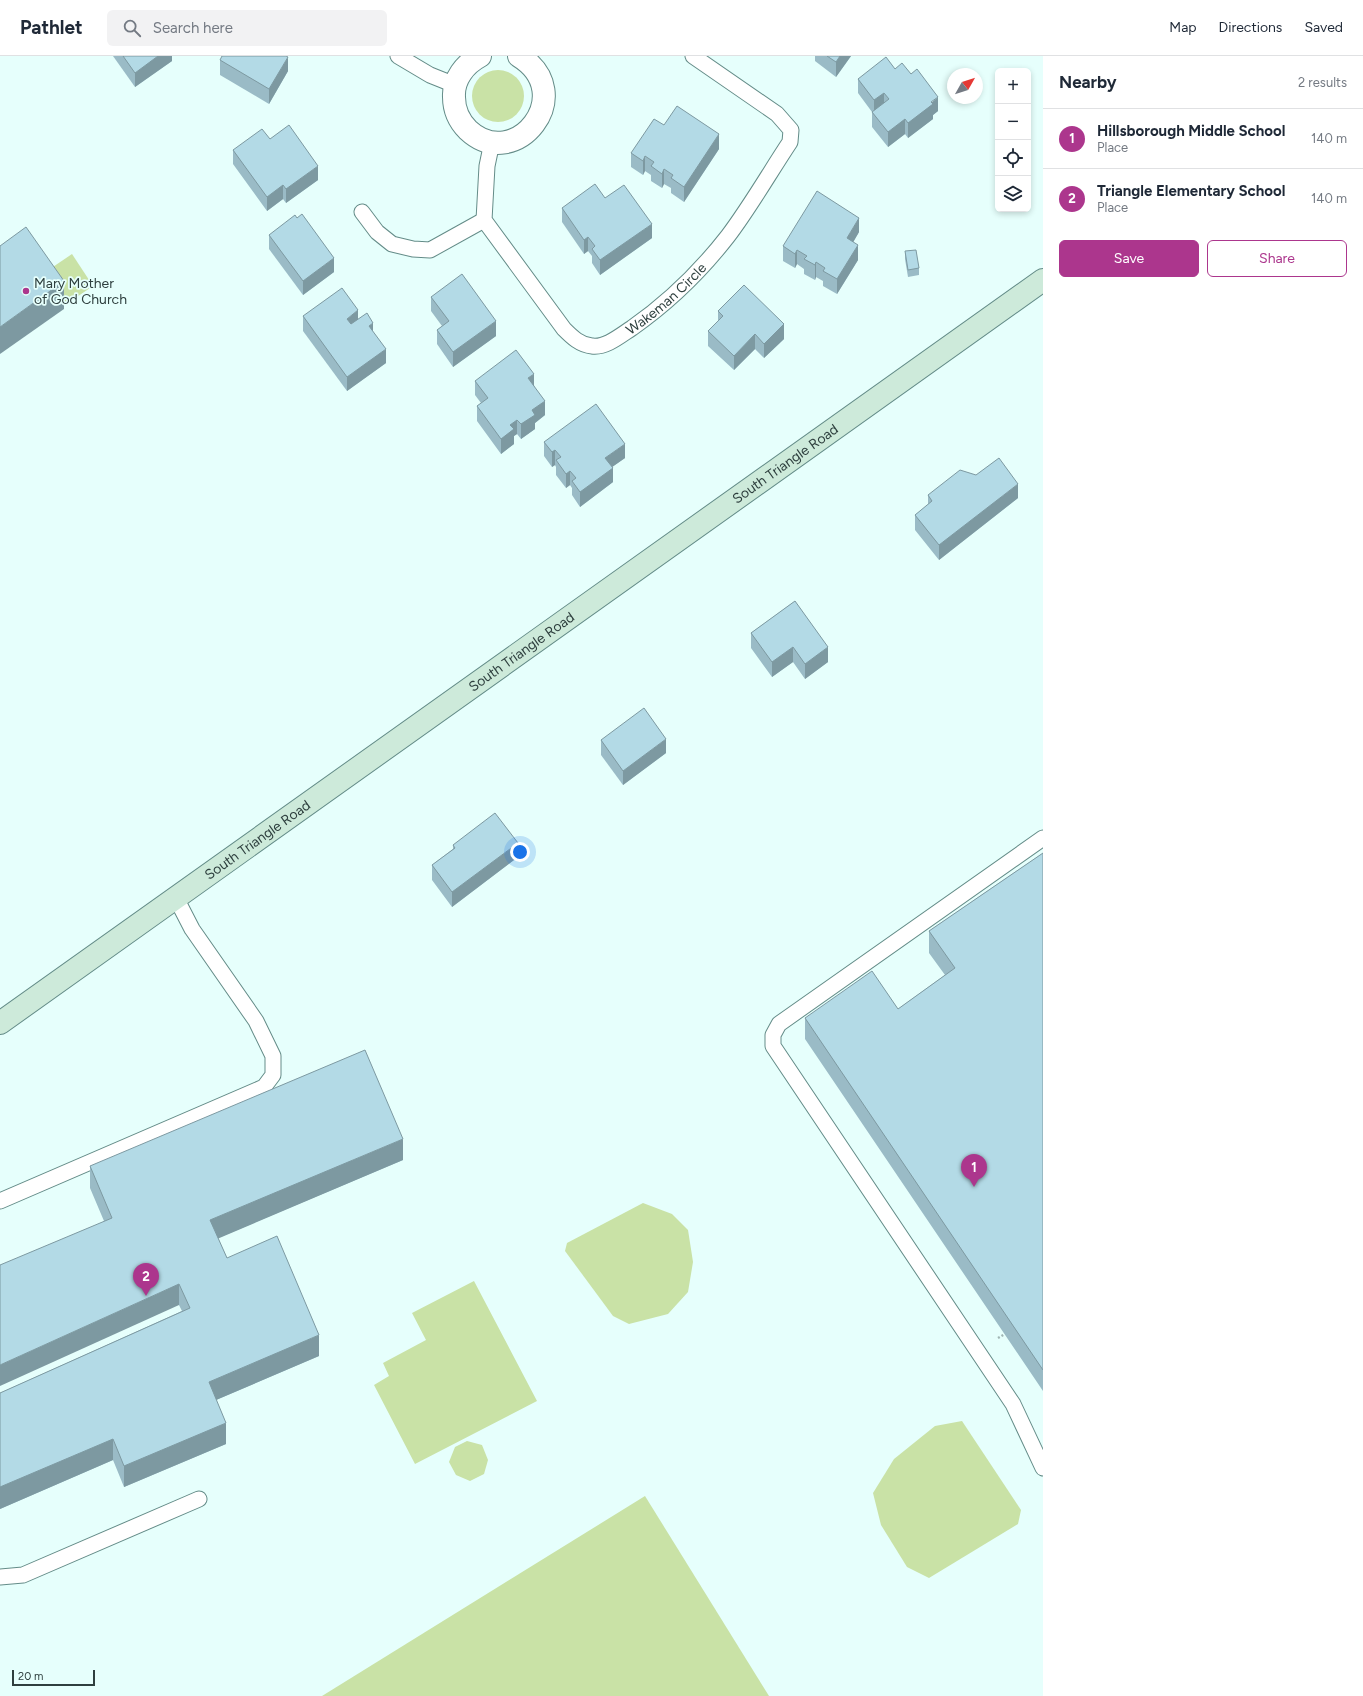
<!DOCTYPE html>
<html lang="en">
<head>
<meta charset="utf-8">
<style>
  body { margin:0; font-family:Figtree,sans-serif; background:#f2f2f3; color:#1f2937 }
  .controls { position:absolute; right:12px; top:12px; display:grid; overflow:hidden; border-radius:6px; box-shadow:0 2px 6px #0003 }
  .controls button { width:36px; height:36px; display:grid; place-items:center; padding:0; border:0; border-bottom:1px solid #e0e1e3; background:#fff; color:#1f2937; font:20px sans-serif }
  .compass { position:absolute; left:947px; top:12px; width:36px; height:36px; border-radius:50%; background:#fff; box-shadow:0 2px 6px #0003; rotate:51deg }
  .scale { position:absolute; left:12px; bottom:10px; width:83px; box-sizing:border-box; padding-left:4px; border:2px solid #2e3f3e; border-top:0; font-size:11px; line-height:14px; white-space:nowrap; color:#2e3f3e; -webkit-text-stroke:3px #e6fffc; paint-order:stroke }
  .you { position:absolute; left:520px; top:796px; width:14px; height:14px; margin:-10px; border:3px solid #fff; border-radius:50%; background:#1a73e8; box-shadow:0 0 0 6px #1a73e833 }
  .badge { display:grid; place-items:center; width:26px; height:26px; border-radius:50%; background:#ac368d; color:#fff; font-size:13px; font-weight:700 }
  .pin { position:absolute; translate:-50% -33px; filter:drop-shadow(0 1px 2px #0008) }
  .pin::after { content:''; position:absolute; top:21px; width:14px; height:12px; background:inherit; clip-path:polygon(0 0,100% 0,50% 100%) }
  .list { margin:0; padding:0; list-style:none }
  h2 { display:flex; justify-content:space-between; align-items:center; height:52px; margin:0; padding:0 16px; font-size:17px }
  h2 small { font-size:13px; font-weight:400; color:#747a83 }
  .list li { display:grid; grid-template-columns:26px 1fr auto; gap:12px; align-items:center; box-sizing:border-box; height:60px; padding:0 16px; border-top:1px solid #e0e1e3 }
  .list b { display:block; font-size:15px; white-space:nowrap }
  .list p { margin:0; font-size:13px; white-space:nowrap; color:#747a83 }
  .list em { font-size:13px; font-style:normal; color:#747a83 }
  .actions { display:flex; gap:8px; padding:12px 16px }
  .actions a { flex:1; padding:9px 0; border:1px solid #ac368d; border-radius:6px; text-align:center; font-size:14px; color:#ac368d }
  .actions .main { background:#ac368d; color:#fff }
  .icon { flex:none; width:22px; height:22px; fill:none; stroke:currentColor; stroke-width:2; stroke-linecap:round; stroke-linejoin:round }
  .map { position:relative; flex:none; width:1043px; height:1640px; overflow:hidden }
  header { display:flex; align-items:center; gap:24px; box-sizing:border-box; height:56px; padding:0 20px; background:#fff; border-bottom:1px solid #e0e1e3 }
  header strong { font-size:19px }
  nav { display:flex; gap:22px; margin-inline-start:auto; font-size:14px }
  .search { width:280px; height:36px; background:#f2f2f3; display:flex; align-items:center; gap:10px; box-sizing:border-box; padding:0 14px; border-radius:6px; color:#747a83; font-size:15px }
  main { display:flex }
  aside { flex:1; background:#fff }
  .map>svg:first-child { display:block }
  .green { fill:#c9e2a6 }
  .lines { fill:none; stroke-linecap:round; stroke-linejoin:round }
  .lane-casing { stroke:#648c88; stroke-width:17 }
  .street-casing { stroke:#648c88; stroke-width:24 }
  .secondary-casing { stroke:#648c88; stroke-width:24 }
  .path { stroke:#a0b6b4; stroke-width:2.5; stroke-dasharray:2 2; stroke-linecap:butt }
  .lane { stroke:#fff; stroke-width:15 }
  .street { stroke:#fff; stroke-width:22 }
  .secondary { stroke:#cdeada; stroke-width:22 }
  .wall { fill:#9abbc6 }
  .shaded-wall { fill:#7d99a1 }
  .building { fill:#b3dae6; stroke:#7d99a1 }
  .poi-dot { fill:#ac368d; stroke:#e6fffc; stroke-width:1.5 }
  .labels { text-anchor:middle; dominant-baseline:central; stroke-width:3.5; stroke-linejoin:round; paint-order:stroke }
  .poi-label { font-size:14px; fill:#2e3f3e; stroke:#e6fffc; text-anchor:start }
  .street-label { font-size:14px; fill:#2e3f3e; stroke:#e6fffc }
</style>
</head>
<body>
<header>
<strong>Pathlet</strong>
<div class="search"><svg class="icon" aria-label="search" viewBox="0 0 24 24"><circle cx="10" cy="10" r="6"/><path d="M15 15l6 6"/></svg>Search here</div>
<nav><a>Map</a><a>Directions</a><a>Saved</a></nav>
</header>
<main>
<div class="map">
<svg width="1043" height="1640" viewBox="0 0 1043 1640">
  <rect width="100%" height="100%" fill="#e6fffc"/>
  <!-- green -->
  <g class="green">
    <circle cx="498" cy="40" r="26"/>
    <path d="M72 198 93 230 65 249 44 217Z"/>
    <path d="M643 1147 672 1158 688 1174 693 1206 688 1236 668 1258 629 1268 613 1260 565 1195 567 1187Z"/>
    <path d="M474 1225 537 1345 415 1408 374 1329 389 1320 383 1307 426 1284 412 1257Z"/>
    <path d="M962 1365 1021 1454 1018 1468 929 1522 907 1511 881 1469 873 1437 894 1403 935 1370Z"/>
    <path d="M467 1385 482 1389 488 1404 484 1418 470 1425 456 1419 449 1406 455 1391Z"/>
    <path d="M645 1440 769 1640H322Z"/>
  </g>
  <g class="lines">
    <!-- lane casing -->
    <g class="lane-casing">
      <g id="lane">
        <path d="M398 0 430 19 455 29"/>
        <path id="s1" d="M492 86 487 110 484 164 564 273C572 281 580 289 592 290 606 292 621 279 632 272 669 246 700 216 728 180 750 151 770 116 790 86L791 74 777 58 693 0"/>
        <path d="M362 156 377 176 392 188 413 193 430 194 484 164"/>
        <path d="M1043 782 779 968 773 979V990L1013 1348 1043 1412"/>
        <path d="M0 1145 264 1031 273 1019V1000L256 965 192 873 176 842"/>
        <path d="M0 1521 23 1519 199 1443"/>
      </g>
    </g>
    <!-- street casing -->
    <g class="street-casing">
      <path id="street" d="M480 0C465 8 453 23 454 41 454 53 459 65 468 74 515 118 580 38 519 0"/>
    </g>
    <!-- secondary casing -->
    <g class="secondary-casing">
      <g id="secondary">
        <path id="s2" d="M0 967 1043 224"/>
      </g>
    </g>
    <!-- path -->
    <path class="path" d="M998 1282 1005 1278"/>
    <!-- lane -->
    <use href="#lane" class="lane"/>
    <!-- street -->
    <use href="#street" class="street"/>
    <!-- secondary -->
    <use href="#secondary" class="secondary"/>
  </g>
  <!-- wall -->
  <g class="wall">
    <path d="M113 0H172V5L135 31Z"/>
    <path d="M815 0H851L836 21 815 5Z"/>
    <path d="M220 4 288 15 269 48 220 19Z"/>
    <path d="M895 13 938 55 933 59V63L908 82 905 78 888 91 872 71V56L858 37V23Z"/>
    <path d="M664 69 719 93 684 146 671 137V132L664 128 662 132 651 125V119L645 115 643 119 631 111V97Z"/>
    <path d="M270 83 318 124 286 147 283 143 267 155 233 108V94Z"/>
    <path d="M605 142 652 182 600 219 592 207V200L588 195 584 198 562 166V152Z"/>
    <path d="M859 176 853 186 858 204 837 238 823 230V225L816 221 815 224 804 218V213L797 208 795 212 783 205V190Z"/>
    <path d="M269 179 334 216 303 239 269 193Z"/>
    <path d="M905 195 919 212V219L908 221 905 203Z"/>
    <path d="M431 241 496 280 453 311 437 288V274L442 270 431 255Z"/>
    <path d="M718 255 784 283 764 302 755 293 734 314 708 290V275L718 265Z"/>
    <path d="M303 260 373 276 386 307 347 335 303 275Z"/>
    <path d="M475 325 534 329 545 359 535 367V373L521 383 517 378 514 380V388L501 398 477 365V350L481 347 475 339Z"/>
    <path d="M544 386 625 402 612 411 613 426 580 451 572 439V432L570 429 566 432 556 419V411L555 409 552 411 544 400Z"/>
    <path d="M928 439 1018 442 939 504 915 474V459L928 449Z"/>
    <path d="M795 545 828 606 805 623 793 606 772 621 751 592V577Z"/>
    <path d="M601 684 666 697 623 729 601 699Z"/>
    <path d="M453 789 518 801 452 851 432 824V809L453 793Z"/>
    <path d="M1043 797V1335L805 983V962L898 953 945 919 929 897V875Z"/>
    <path d="M403 1104 218 1182 227 1202 319 1300 216 1344 226 1388 124 1431 113 1404 0 1453V1337L182 1255 179 1249 104 1165 90 1132V1110Z"/>
  </g>
  <!-- shaded-wall -->
  <g class="shaded-wall">
    <path d="M158 0H172V5L135 31V17Z"/>
    <path d="M840 0H851L836 21V6Z"/>
    <path d="M288 1V15L269 48V33Z"/>
    <path d="M884 37V52L874 59V44Z"/>
    <path d="M938 41V55L933 59V63L908 82V67Z"/>
    <path d="M905 63V78L888 91V76Z"/>
    <path d="M719 78V93L684 146V131Z"/>
    <path d="M645 100V115L643 119V105Z"/>
    <path d="M318 110V124L286 147V133Z"/>
    <path d="M664 113V128L662 132V118Z"/>
    <path d="M283 129V143L267 155V141Z"/>
    <path d="M859 162V176L847 197V182Z"/>
    <path d="M652 168V182L600 219V204Z"/>
    <path d="M588 181V195L584 198V184Z"/>
    <path d="M858 189V204L837 238V223Z"/>
    <path d="M797 194V208L795 212V198Z"/>
    <path d="M334 202V216L303 239V225Z"/>
    <path d="M816 206V221L815 224V209Z"/>
    <path d="M64 225V253L0 298V271Z"/>
    <path d="M358 254V269L347 277V263Z"/>
    <path d="M496 265V280L453 311V296Z"/>
    <path d="M373 267V281L369 270Z"/>
    <path d="M784 268V283L764 302V288Z"/>
    <path d="M755 278V293L734 314V300Z"/>
    <path d="M386 293V307L347 335V321Z"/>
    <path d="M534 318V332L528 322Z"/>
    <path d="M545 345V359L535 367V373L521 383V368L532 354Z"/>
    <path d="M517 364V378L514 380V388L501 398V383L510 369Z"/>
    <path d="M625 388V402L605 416V402Z"/>
    <path d="M555 394V409L552 411V396Z"/>
    <path d="M613 412V426L580 451V436Z"/>
    <path d="M570 415V429L566 432V418Z"/>
    <path d="M1018 428V442L939 504V489Z"/>
    <path d="M793 591V606L772 621V606Z"/>
    <path d="M828 591V606L805 623V608Z"/>
    <path d="M666 683V697L623 729V715Z"/>
    <path d="M518 787V801L452 851V836Z"/>
    <path d="M403 1083V1104L210 1186V1164Z"/>
    <path d="M179 1228V1249L0 1330V1309Z"/>
    <path d="M319 1279V1300L209 1347V1326Z"/>
    <path d="M226 1367V1388L124 1431V1410Z"/>
    <path d="M113 1383V1404L0 1453V1431Z"/>
  </g>
  <!-- building -->
  <g class="building">
    <path d="M123 0H158L135 17Z"/>
    <path d="M222 0H286L288 1 269 33 220 4Z"/>
    <path d="M827 0H840L836 6Z"/>
    <path d="M886 1 895 13 902 7 911 18 917 13 938 41 931 46 933 48 908 67 905 63 888 76 872 56 889 43 884 37 874 44 858 23Z"/>
    <path d="M677 50 719 78 684 131 671 122 673 119 664 113 662 118 651 110 654 106 645 100 643 105 631 97 654 63 664 69Z"/>
    <path d="M289 69 318 110 286 133 283 129 267 141 233 94 262 73 270 83Z"/>
    <path d="M595 128 605 142 624 129 652 168 600 204 592 193 595 190 588 181 584 184 562 152Z"/>
    <path d="M817 135 859 162 847 182 858 189 837 223 823 215 825 212 816 206 815 209 804 203 807 200 797 194 795 198 783 190Z"/>
    <path d="M302 158 334 202 303 225 269 179 295 159 297 162Z"/>
    <path d="M26 171 64 225 0 271V190Z"/>
    <path d="M916 194 919 212 908 214 905 195Z"/>
    <path d="M462 218 496 265 453 296 437 274 449 265 431 241Z"/>
    <path d="M744 229 784 268 764 288 755 278 734 300 708 275 723 260 718 255Z"/>
    <path d="M342 232 358 254 347 263 351 268 367 257 373 267 369 270 386 293 347 321 303 260Z"/>
    <path d="M516 294 534 318 528 322 545 345 532 354 535 359 521 368 517 364 510 369 514 373 501 383 477 350 488 342 475 325Z"/>
    <path d="M596 348 625 388 605 402 613 412 580 436 572 425 576 422 570 415 566 418 556 404 561 401 555 394 552 396 544 386Z"/>
    <path d="M999 402 1018 428 939 489 915 459 932 445 928 439 960 414 976 419Z"/>
    <path d="M795 545 828 591 805 608 793 591 772 606 751 577Z"/>
    <path d="M644 652 666 683 623 715 601 684Z"/>
    <path d="M495 757 518 787 452 836 432 809 455 792 453 789Z"/>
    <path d="M1043 797V1314L805 962 872 915 898 953 955 912 929 875Z"/>
    <path d="M365 994 403 1083 210 1164 227 1202 277 1180 319 1279 209 1326 226 1367 124 1410 113 1383 0 1431V1337L190 1252 179 1228 0 1309V1209L112 1162 90 1110Z"/>
  </g>
  <!-- markers -->
  <circle class="poi-dot" cx="26" cy="235" r="4"/>
  <g class="labels">
    <!-- poi labels -->
    <g class="poi-label">
      <text x="34" y="227">Mary Mother<tspan x="34" dy="16">of God Church</tspan></text>
    </g>
    <!-- street labels -->
    <g class="street-label">
      <text stroke="none"><textPath href="#s1" startOffset="337">Wakeman Circle</textPath></text>
      <text stroke="none"><textPath href="#s2" startOffset="964">South Triangle Road</textPath></text>
      <text stroke="none"><textPath href="#s2" startOffset="640">South Triangle Road</textPath></text>
      <text stroke="none"><textPath href="#s2" startOffset="316">South Triangle Road</textPath></text>
    </g>
  </g>
</svg>
<div class="controls">
<button>+</button>
<button>−</button>
<button><svg class="icon" aria-label="locate" viewBox="0 0 24 24"><circle cx="12" cy="12" r="6"/><path d="M12 2v4M12 18v4M2 12h4M18 12h4"/></svg></button>
<button><svg class="icon" aria-label="layers" viewBox="0 0 24 24"><path d="M12 4l9 5-9 5-9-5zM3 14l9 5 9-5"/></svg></button>
</div>
<svg class="compass" viewBox="-18 -18 36 36"><path d="M0-13l5 13h-10z" fill="#e53935"/><path d="M0 13l5-13h-10z" fill="#747a83"/></svg>
<div class="scale">20 m</div>
<div class="you"></div>
<div class="pin badge" style="left:974px;top:1131px">1</div>
<div class="pin badge" style="left:146px;top:1240px">2</div>
</div>
<aside>
<h2>Nearby<small>2 results</small></h2>
<ul class="list">
<li><span class="badge">1</span><div><b>Hillsborough Middle School</b><p>Place</p></div><em>140 m</em></li>
<li><span class="badge">2</span><div><b>Triangle Elementary School</b><p>Place</p></div><em>140 m</em></li>
</ul>
<div class="actions"><a class="main">Save</a><a>Share</a></div>
</aside>
</main>
</body>
</html>
